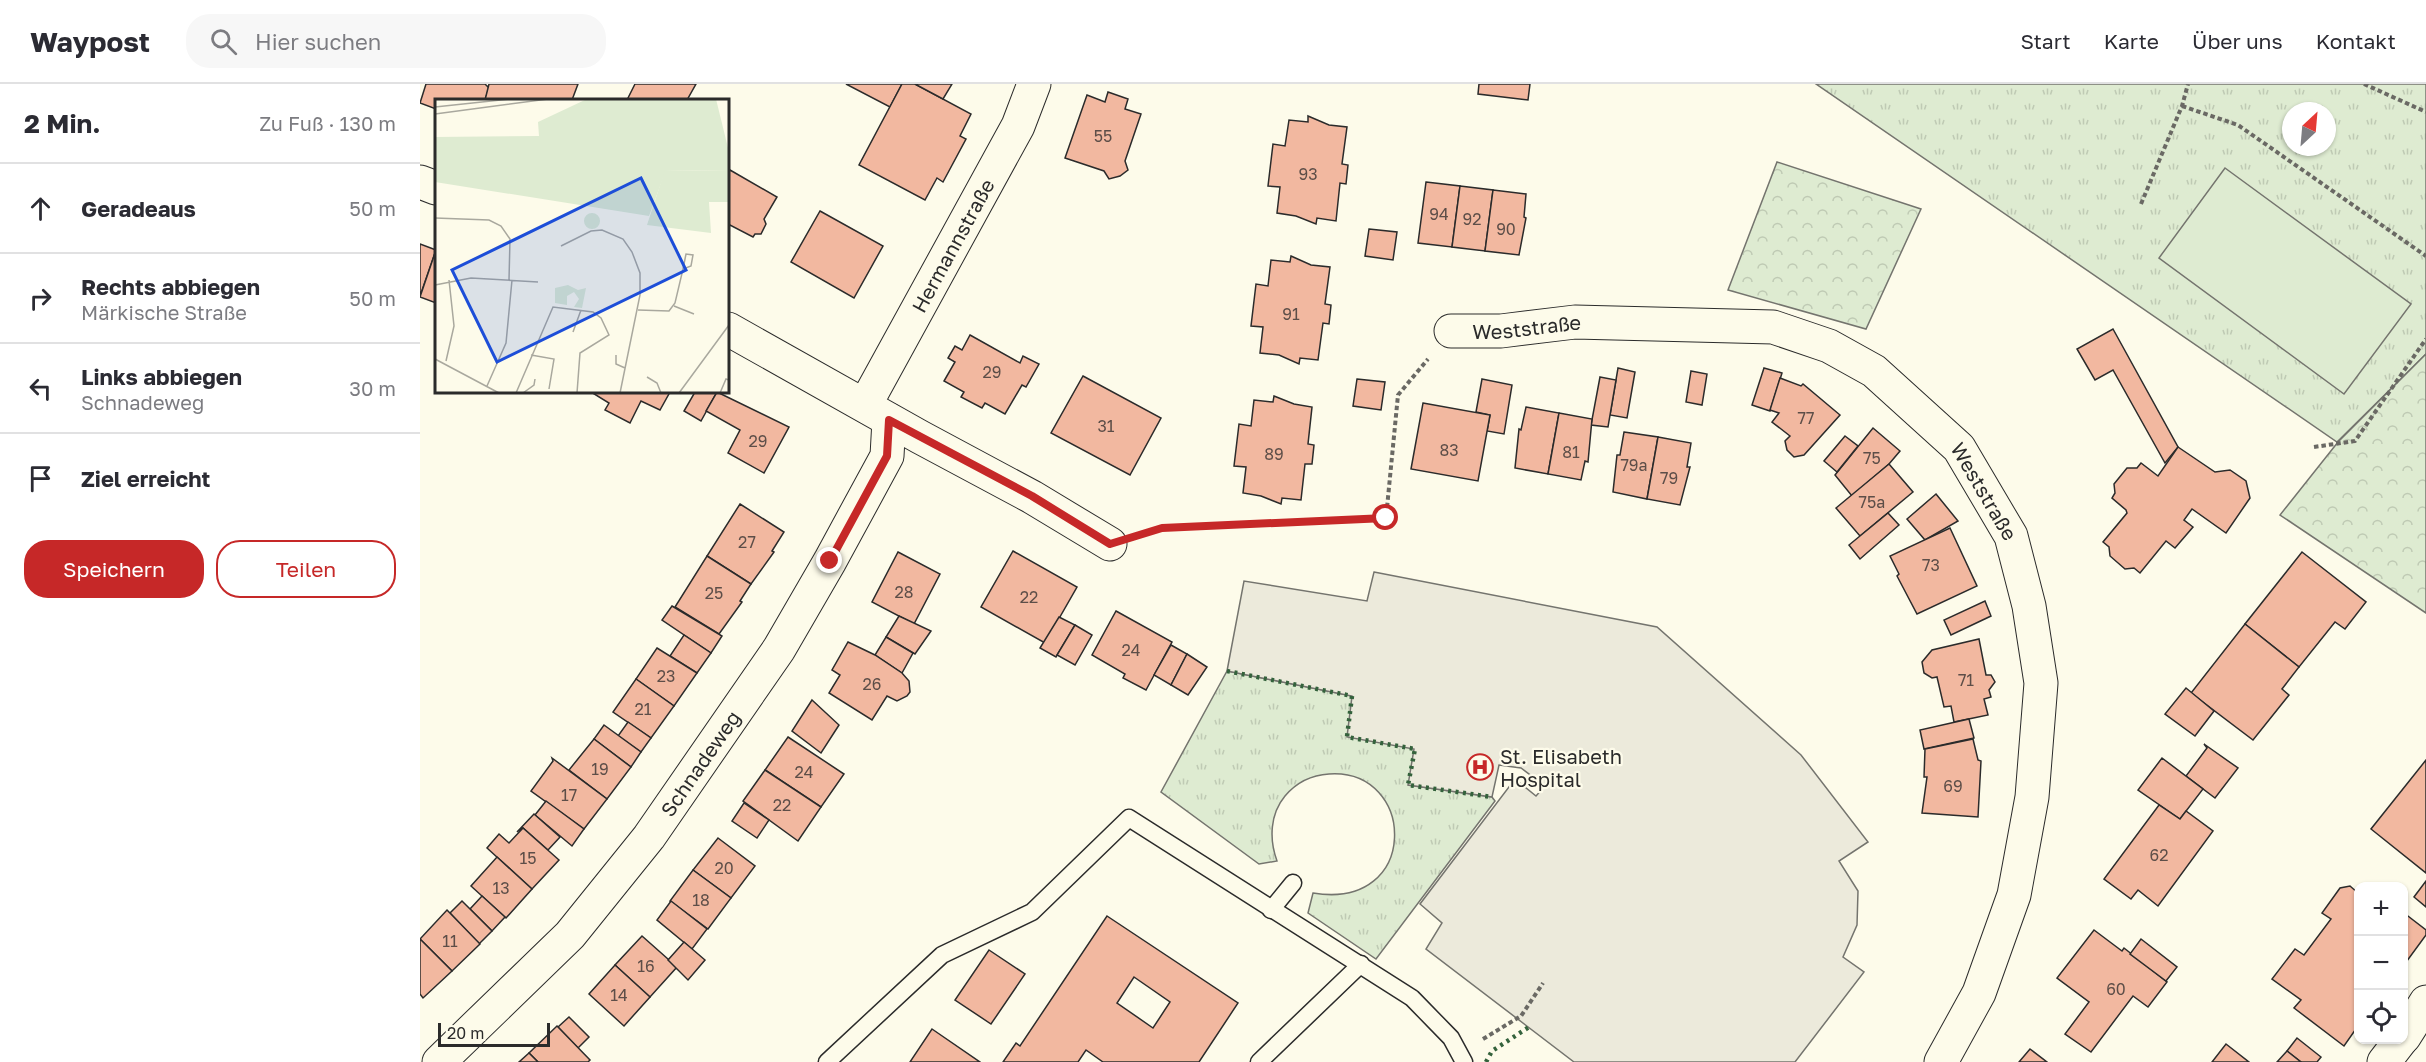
<!DOCTYPE html>
<html lang="de">
<head>
<meta charset="utf-8">
<style>
  body { margin:0; font-family:"Golos Text",sans-serif; background:#f7f7f7; color:#2b2b33 }
  .controls { position:absolute; right:18px; bottom:18px; display:grid; overflow:hidden; border-radius:12px; box-shadow:0 2px 4px #0004 }
  .controls button { width:54px; height:54px; display:grid; place-items:center; padding:0; border:0; border-bottom:2px solid #e1e1e2; background:#fff; color:#2b2b33; font:30px sans-serif }
  .compass { position:absolute; left:1862px; top:18px; width:54px; height:54px; border-radius:50%; background:#fff; box-shadow:0 2px 4px #0004; rotate:26deg }
  .scale { position:absolute; left:18px; bottom:15px; width:112px; box-sizing:border-box; padding-left:6px; border:3px solid #2b2b2b; border-top:0; font-size:16px; line-height:21px; white-space:nowrap; color:#2b2b2b; -webkit-text-stroke:4px #fdfbea; paint-order:stroke }
  .stop { position:absolute; width:18px; height:18px; margin:-14px; border:4px solid #c62828; border-radius:50%; background:#fff }
  .stop.end { background:#c62828; border-color:#fff; box-shadow:0 2px 6px #0008 }
  .list { margin:0; padding:0; list-style:none }
  h2 { display:flex; justify-content:space-between; align-items:center; height:78px; margin:0; padding:0 24px; font-size:26px }
  h2 small { font-size:20px; font-weight:400; color:#7c7c81 }
  .list li { display:grid; grid-template-columns:39px 1fr auto; gap:18px; align-items:center; box-sizing:border-box; height:90px; padding:0 24px; border-top:2px solid #e1e1e2 }
  .list b { display:block; font-size:22px; white-space:nowrap }
  .list p { margin:0; font-size:20px; white-space:nowrap; color:#7c7c81 }
  .list em { font-size:20px; font-style:normal; color:#7c7c81 }
  .actions { display:flex; gap:12px; padding:18px 24px }
  .actions a { flex:1; padding:14px 0; border:2px solid #c62828; border-radius:24px; text-align:center; font-size:21px; color:#c62828 }
  .actions .main { background:#c62828; color:#fff }
  .icon { flex:none; width:33px; height:33px; fill:none; stroke:currentColor; stroke-width:2; stroke-linecap:round; stroke-linejoin:round }
  .map { position:relative; flex:none; width:2006px; height:978px; overflow:hidden }
  header { display:flex; align-items:center; gap:36px; box-sizing:border-box; height:84px; padding:0 30px; background:#fff; border-bottom:2px solid #e1e1e2 }
  header strong { font-size:28px }
  nav { display:flex; gap:33px; margin-inline-start:auto; font-size:21px }
  .search { width:420px; height:54px; background:#f7f7f7; display:flex; align-items:center; gap:15px; box-sizing:border-box; padding:0 21px; border-radius:24px; color:#7c7c81; font-size:22px }
  main { display:flex }
  aside { flex:1; background:#fff }
  .map>svg:first-child { display:block }
  .grass { fill:url(#grass-tufts); stroke:#74746e; stroke-width:1.5; fill-rule:evenodd }
  .forest { fill:url(#forest-crowns); stroke:#74746e; stroke-width:1.5 }
  .pitch { fill:#deebd1; stroke:#74746e; stroke-width:1.5 }
  .parking { fill:#eceadb; stroke:#74746e; stroke-width:1.5 }
  .building { fill:#f2b8a0; stroke:#2b2b2b; stroke-width:1.5; fill-rule:evenodd }
  .lines { fill:none; stroke-linecap:round; stroke-linejoin:round }
  .lane-casing { stroke:#2b2b2b; stroke-width:19 }
  .street-casing { stroke:#2b2b2b; stroke-width:35 }
  .path { stroke:#6a6964; stroke-width:4; stroke-dasharray:4.5 3; stroke-linecap:butt }
  .lane { stroke:#fdfbea; stroke-width:16 }
  .street { stroke:#fdfbea; stroke-width:33 }
  .hedge { stroke:#34623c; stroke-width:4.5; stroke-dasharray:3 4.5; stroke-linecap:butt }
  .route { stroke:#c62828; stroke-width:8 }
  .labels { text-anchor:middle; dominant-baseline:central; stroke-width:4.5; stroke-linejoin:round; paint-order:stroke }
  .number-label { font-size:16px; fill:#5d4e48 }
  .street-label { font-size:20px; fill:#2b2b2b; stroke:#fdfbea }
  .poi-label { font-size:20px; fill:#2b2b2b; stroke:#fdfbea; text-anchor:start }
  .inset-road { fill:none; stroke:#a9a89e; stroke-width:1.5 }
  .view { fill:#1d4ed8; fill-opacity:0.15; stroke:#1d4ed8; stroke-width:3 }
  .inset-edge { fill:none; stroke:#2b2b2b; stroke-width:3 }
</style>
</head>
<body>
<header>
<strong>Waypost</strong>
<div class="search"><svg class="icon" aria-label="search" viewBox="0 0 24 24"><circle cx="10" cy="10" r="6"/><path d="M15 15l6 6"/></svg>Hier suchen</div>
<nav><a>Start</a><a>Karte</a><a>Über uns</a><a>Kontakt</a></nav>
</header>
<main>
<aside>
<h2>2 Min.<small>Zu Fuß · 130 m</small></h2>
<ul class="list">
<li><svg class="icon" aria-label="ahead" viewBox="0 0 24 24"><path d="M12 20V5M6 11l6-6 6 6"/></svg><div><b>Geradeaus</b></div><em>50 m</em></li>
<li><svg class="icon" aria-label="right" viewBox="0 0 24 24"><path d="M7 20v-9h11M14 6l5 5-5 5"/></svg><div><b>Rechts abbiegen</b><p>Märkische Straße</p></div><em>50 m</em></li>
<li><svg class="icon" aria-label="left" viewBox="0 0 24 24"><path d="M17 20v-9H6M10 6l-5 5 5 5"/></svg><div><b>Links abbiegen</b><p>Schnadeweg</p></div><em>30 m</em></li>
<li><svg class="icon" aria-label="arrive" viewBox="0 0 24 24"><path d="M6 21V4h12l-3 4 3 4H6"/></svg><div><b>Ziel erreicht</b></div></li>
</ul>
<div class="actions"><a class="main">Speichern</a><a>Teilen</a></div>
</aside>
<div class="map">
<svg width="2006" height="978" viewBox="0 0 2006 978">
  <defs>
    <pattern id="grass-tufts" width="24" height="20" patternUnits="userSpaceOnUse" patternTransform="scale(1.5)"><rect width="24" height="20" fill="#deebd1"/><path d="M3 7l-1-3M5 7V3M7 7l1-3M15 17l-1-3M17 17v-4M19 17l1-3" fill="none" stroke="#bfcab4"/></pattern>
    <pattern id="forest-crowns" width="20" height="18" patternUnits="userSpaceOnUse" patternTransform="scale(1.5)"><rect width="20" height="18" fill="#deebd1"/><path d="M2 6a3 3 0 1 1 6 0M12 15a3 3 0 1 1 6 0" fill="none" stroke="#bfcab4"/></pattern>
  </defs>
  <rect width="100%" height="100%" fill="#fdfbea"/>
  <!-- grass -->
  <g class="grass">
    <path d="M1396 0H2006V270L1917 358ZM1871 27H1907V63H1871Z"/>
    <path d="M807 587 932 612 995 665 989 701 1072 713 1075 717 956 875 888 829 893 809C1001 827 997 684 909 690 892 691 876 699 865 712 850 730 849 755 857 777L839 780 741 708Z"/>
  </g>
  <!-- forest -->
  <g class="forest">
    <path d="M1357 78 1501 125 1446 245 1308 206Z"/>
    <path d="M2006 270V529L1860 431 1918 358Z"/>
  </g>
  <!-- pitch -->
  <path class="pitch" d="M1805 84 1991 220 1924 310 1739 174Z"/>
  <!-- parking -->
  <path class="parking" d="M954 488 1237 543 1381 671 1448 758 1419 777 1438 807 1437 841 1423 873 1444 888 1375 978H1154L1006 865 1022 839 1000 820 1095 695 1116 712 1125 702 1101 684 1079 681 1072 713 988 701 994 665 927 653 932 612 807 587 824 497 947 517Z"/>
  <!-- building -->
  <g class="building">
    <path d="M6 0H65L69 4 65 16H16V25L0 19Z"/>
    <path d="M69 0H158L152 16H65Z"/>
    <path d="M215 0H276L267 16H207Z"/>
    <path d="M426 0H482L470 23Z"/>
    <path d="M482 0H495L551 30 540 52 546 55 523 98 517 94 505 116 439 81Z"/>
    <path d="M495 0H532L523 15Z"/>
    <path d="M1059 0H1110L1108 16 1058 10Z"/>
    <path d="M688 8 708 15 705 25 721 30 705 77 708 86 700 92 689 95 684 87 645 74 667 11 685 18Z"/>
    <path d="M888 32 909 41 927 43 922 80 928 81 926 100 920 99 916 137 897 134 896 140 876 132 857 129 860 103 848 102 853 60 865 62 869 36 888 38Z"/>
    <path d="M310 86 357 113 344 135 346 140 341 150H335L333 153 310 141 308 145V91Z"/>
    <path d="M1006 98 1040 102 1032 163 998 159Z"/>
    <path d="M1040 102 1073 106 1065 167 1032 163Z"/>
    <path d="M1073 106 1106 110 1104 133 1106 134 1099 171 1065 167Z"/>
    <path d="M400 127 463 162 434 214 371 178Z"/>
    <path d="M949 145 977 148 973 176 945 172Z"/>
    <path d="M0 160 16 166 0 212Z"/>
    <path d="M16 166V219L0 213Z"/>
    <path d="M871 172 891 181 910 183 905 220 911 221 909 240 903 239 898 276 880 274 879 280 859 271 840 269 843 243 831 242 836 200 848 202 851 176 870 178Z"/>
    <path d="M1693 245 1758 363 1745 379 1693 286 1675 296 1657 265Z"/>
    <path d="M550 251 600 279 603 272 619 280 606 303 602 301 585 330 565 319 562 324 541 313 544 308 524 297 535 278 528 274 535 262 542 266Z"/>
    <path d="M1198 284 1215 288 1207 334 1190 331Z"/>
    <path d="M1344 284 1362 289 1350 327 1332 321Z"/>
    <path d="M1271 287 1287 290 1282 321 1266 318Z"/>
    <path d="M663 292 741 334 710 391 631 349Z"/>
    <path d="M1180 293 1196 296 1188 343 1171 341Z"/>
    <path d="M1360 294 1381 302 1383 300 1420 331 1384 371 1374 373 1367 366 1365 357 1370 352 1352 338 1359 329 1350 326Z"/>
    <path d="M937 295 965 298 961 326 933 322Z"/>
    <path d="M1062 295 1092 301 1084 350 1067 347 1070 331 1056 328Z"/>
    <path d="M171 308H250L240 326 221 317 210 339 185 326 189 319Z"/>
    <path d="M275 308H297L281 337 264 327Z"/>
    <path d="M297 308 369 343 344 389 308 369 320 346 286 327Z"/>
    <path d="M854 312 874 320 892 323 888 360 894 361 892 380H885L881 416 862 414 861 420 841 412 823 409 826 383 814 382 819 340 831 342 834 316 853 318Z"/>
    <path d="M1003 319 1070 331 1058 397 991 385Z"/>
    <path d="M1106 323 1139 329 1128 390 1095 384 1099 345 1101 346Z"/>
    <path d="M1139 329 1172 335 1168 378 1165 377 1161 396 1128 390Z"/>
    <path d="M1453 344 1480 367 1469 380 1432 412 1415 391Z"/>
    <path d="M1204 348 1238 353 1227 415 1193 408 1197 371H1200Z"/>
    <path d="M1425 352 1438 362 1417 388 1404 377Z"/>
    <path d="M1238 353 1271 359 1267 383H1270L1260 421 1227 415Z"/>
    <path d="M1758 363 1795 388 1810 386 1826 397 1830 414 1806 449 1772 425 1764 436 1773 443 1755 464 1746 457 1720 489 1714 484 1705 485 1690 472 1689 463 1683 458 1707 429 1706 426 1692 414 1695 409 1694 400 1707 384H1717L1721 379 1738 392Z"/>
    <path d="M1469 380 1493 408 1440 452 1416 424Z"/>
    <path d="M1516 410 1538 437 1505 456 1487 435Z"/>
    <path d="M320 420 364 448 352 467 354 468 331 500 287 472Z"/>
    <path d="M1468 429 1479 441 1440 475 1429 461Z"/>
    <path d="M1530 444 1557 502 1497 530 1477 492 1479 490 1470 472Z"/>
    <path d="M593 467 657 503 625 559 561 523Z"/>
    <path d="M478 468 520 490 494 540 452 518Z"/>
    <path d="M1882 468 1946 518 1925 545 1915 538 1879 583 1825 540Z"/>
    <path d="M287 472 331 500 320 517 322 518 299 550 255 523Z"/>
    <path d="M1565 517 1571 532 1531 551 1524 536Z"/>
    <path d="M252 522 302 552 291 569 242 536Z"/>
    <path d="M696 527 752 558 726 606 703 594 705 590 672 571Z"/>
    <path d="M479 532 511 547 495 570 466 553Z"/>
    <path d="M639 533 655 541 636 573 620 564Z"/>
    <path d="M1825 540 1879 583 1862 605 1869 611 1833 656 1771 609Z"/>
    <path d="M655 541 672 551 655 581 637 571Z"/>
    <path d="M264 551 291 569 277 589 250 572Z"/>
    <path d="M466 553 493 569 482 589 455 571Z"/>
    <path d="M1559 555 1566 591H1571L1575 598 1569 606 1571 613 1564 615 1568 631 1534 638 1531 622 1524 623 1517 593 1512 594 1504 589 1502 578 1512 566Z"/>
    <path d="M428 558 455 571 482 589 489 597 490 608 487 612 477 617 467 612 452 636 409 609 420 591 412 586Z"/>
    <path d="M751 561 767 570 751 601 734 591Z"/>
    <path d="M237 564 277 589 254 622 216 595Z"/>
    <path d="M767 570 787 583 768 611 751 601Z"/>
    <path d="M216 595 254 622 231 654 193 628Z"/>
    <path d="M1766 604 1794 627 1775 652 1745 630Z"/>
    <path d="M392 616 419 641 401 669 372 647Z"/>
    <path d="M1549 635 1554 654 1504 665 1500 646Z"/>
    <path d="M208 638 231 654 221 668 198 652Z"/>
    <path d="M184 641 221 668 211 683 174 655Z"/>
    <path d="M368 653 424 690 401 723 345 686Z"/>
    <path d="M174 655 211 683 187 715 149 686Z"/>
    <path d="M1553 655 1558 676 1561 677 1558 733 1502 729 1507 693H1504L1505 665Z"/>
    <path d="M1784 660 1818 684 1795 714 1766 692 1787 664Z"/>
    <path d="M132 674 187 715 164 745 111 707 133 677Z"/>
    <path d="M1742 674 1783 705 1760 735 1718 706Z"/>
    <path d="M2006 676V789L1951 745Z"/>
    <path d="M345 686 401 723 378 757 323 717Z"/>
    <path d="M126 717 164 745 152 762 115 731Z"/>
    <path d="M324 719 349 736 337 754 312 737Z"/>
    <path d="M1739 721 1760 735 1766 727 1793 747 1738 822 1718 806 1711 815 1684 795Z"/>
    <path d="M114 730 140 753 128 766 103 744 97 748Z"/>
    <path d="M103 744 139 776 112 805 67 764 79 750 89 759Z"/>
    <path d="M298 754 335 782 311 814 273 786Z"/>
    <path d="M77 773 112 805 86 834 51 802Z"/>
    <path d="M273 786 311 814 288 845 250 817Z"/>
    <path d="M2006 797V823L1994 813Z"/>
    <path d="M1930 802 1938 809V942L1924 962 1874 924 1881 916 1852 895 1875 865 1884 871 1911 835 1902 829 1920 804Z"/>
    <path d="M62 812 85 833 72 847 50 825Z"/>
    <path d="M42 817 72 847 59 860 30 829Z"/>
    <path d="M251 817 287 845 272 865 237 836Z"/>
    <path d="M27 826 60 860 32 887 0 855Z"/>
    <path d="M1984 829 2006 846V851L1984 881Z"/>
    <path d="M687 832 818 919 779 978H683L666 966 658 978H583L596 959 600 962ZM714 893 750 918 733 944 697 919Z"/>
    <path d="M1674 846 1702 867 1704 864 1747 898 1728 923 1713 912 1671 968 1645 950 1669 918 1637 894Z"/>
    <path d="M222 852 257 883 230 913 195 881Z"/>
    <path d="M0 855 32 887 3 914 0 910Z"/>
    <path d="M1721 855 1757 883 1746 897 1710 870Z"/>
    <path d="M264 858 285 876 268 896 248 876Z"/>
    <path d="M569 866 605 890 571 940 535 916Z"/>
    <path d="M195 881 230 913 204 942 169 910Z"/>
    <path d="M149 933 169 953 158 964 138 943Z"/>
    <path d="M137 942 170 976 168 978H118L109 969Z"/>
    <path d="M512 945 560 978H490Z"/>
    <path d="M1877 954 1901 973 1897 978H1881L1867 967Z"/>
    <path d="M1806 960 1829 978H1792Z"/>
    <path d="M1610 965 1627 978H1599Z"/>
    <path d="M1867 967 1881 978H1857Z"/>
    <path d="M109 969 118 978H99Z"/>
  </g>
  <g class="lines">
    <!-- lane casing -->
    <g class="lane-casing">
      <g id="lane">
        <path d="M851 826 873 799"/>
        <path d="M407 978 522 871 612 828 709 734 992 914 1031 954 1044 978"/>
        <path d="M839 978 941 880"/>
      </g>
    </g>
    <!-- street casing -->
    <g class="street-casing">
      <g id="street">
        <path d="M0 98 16 104"/>
        <path d="M308 245 500 353 612 413 690 460"/>
        <path id="s1" d="M1031 247H1081L1155 238 1353 243 1409 262 1454 287 1539 364 1591 452 1609 522 1621 599 1612 713 1594 811 1559 909 1521 978"/>
        <path id="s2" d="M445 321 598 42 614 0"/>
        <path d="M1984 953 2006 918"/>
        <path id="s3" d="M19 978 150 851 229 753 359 565 410 477 467 372 469 336"/>
        <path d="M1964 978 1981 956"/>
      </g>
    </g>
    <!-- path -->
    <g class="path">
      <path d="M1944 0 2006 28"/>
      <path d="M1762 22 1818 41 2006 172"/>
      <path d="M1721 120 1762 22 1768 0"/>
      <path d="M1894 363 1935 357 2006 255"/>
      <path d="M723 450 742 444 966 434 978 311 1008 275"/>
      <path d="M1063 955 1101 932 1123 899"/>
    </g>
    <!-- lane -->
    <use href="#lane" class="lane"/>
    <!-- street -->
    <use href="#street" class="street"/>
    <!-- hedge -->
    <g class="hedge">
      <path d="M807 587 932 612 927 653 995 665 988 701 1072 713"/>
      <path d="M1066 978 1072 967 1109 943"/>
    </g>
  </g>
  <g class="lines">
    <!-- route -->
    <path class="route" d="M410 477 467 372 469 336 612 412 690 460 742 444 966 434"/>
  </g>
  <!-- icons -->
  <defs>
    <g id="hospital-ring" transform="scale(1.35)"><circle r="9.5" fill="#fdfbea" stroke="#c62828" stroke-width="1.5"/><path d="M-5-5h3v3.5h4V-5h3V5h-3V1.5h-4V5h-3Z" fill="#c62828"/></g>
  </defs>
  <g fill-rule="evenodd">
    <use href="#hospital-ring" x="1060" y="683"/>
  </g>
  <g class="labels">
    <!-- number labels -->
    <g class="number-label">
      <text x="683" y="52">55</text>
      <text x="888" y="90">93</text>
      <text x="1019" y="130">94</text>
      <text x="1052" y="135">92</text>
      <text x="1086" y="145">90</text>
      <text x="871" y="230">91</text>
      <text x="572" y="288">29</text>
      <text x="1386" y="334">77</text>
      <text x="686" y="342">31</text>
      <text x="338" y="357">29</text>
      <text x="1029" y="366">83</text>
      <text x="1151" y="368">81</text>
      <text x="854" y="370">89</text>
      <text x="1452" y="374">75</text>
      <text x="1214" y="381">79a</text>
      <text x="1249" y="394">79</text>
      <text x="1452" y="418">75a</text>
      <text x="327" y="458">27</text>
      <text x="1511" y="481">73</text>
      <text x="484" y="508">28</text>
      <text x="294" y="509">25</text>
      <text x="609" y="513">22</text>
      <text x="711" y="566">24</text>
      <text x="246" y="592">23</text>
      <text x="1546" y="596">71</text>
      <text x="452" y="600">26</text>
      <text x="223" y="625">21</text>
      <text x="180" y="685">19</text>
      <text x="384" y="688">24</text>
      <text x="1533" y="702">69</text>
      <text x="149" y="711">17</text>
      <text x="362" y="721">22</text>
      <text x="1739" y="771">62</text>
      <text x="108" y="774">15</text>
      <text x="304" y="784">20</text>
      <text x="81" y="804">13</text>
      <text x="281" y="816">18</text>
      <text x="30" y="857">11</text>
      <text x="226" y="882">16</text>
      <text x="1696" y="905">60</text>
      <text x="199" y="911">14</text>
    </g>
    <!-- street labels -->
    <g class="street-label">
      <text stroke="none"><textPath href="#s2" startOffset="182">Hermannstraße</textPath></text>
      <text stroke="none"><textPath href="#s1" startOffset="76">Weststraße</textPath></text>
      <text stroke="none"><textPath href="#s1" startOffset="598">Weststraße</textPath></text>
      <text stroke="none"><textPath href="#s3" startOffset="398">Schnadeweg</textPath></text>
    </g>
    <!-- poi labels -->
    <g class="poi-label">
      <text x="1080" y="672">St. Elisabeth<tspan x="1080" dy="23">Hospital</tspan></text>
    </g>
  </g>
  <!-- overview -->
  <g transform="translate(15 15)">
    <rect width="294" height="294" fill="#fdfbea"/>
    <path d="M152 0H281L294 53V72L231 71 214 117 0 83V38L104 37 103 23ZM133 186 143 191 151 189 147 209 139 208 144 200 139 193 132 197V206L120 204V189Z" fill="#deebd1"/>
    <path d="M230 71 294 72V103H274L276 134 212 126ZM149 122a8 8 0 1 1 16 0a8 8 0 1 1-16 0Z" fill="#deebd1"/>
    <path d="M191 96 215 100 213 112 189 108Z" fill="#deebd1"/>
    <path class="inset-road" d="M0 8 75 0M0 15 113 0M0 119 54 121 66 127 75 140 74 181M126 147 156 132 167 131 188 140 197 153 205 174V196L185 294M0 186 36 179 103 183M239 207 259 215M203 211 234 212 240 204 248 170 256 167 258 156 251 155 248 170M138 233 146 211M96 256 119 260 114 290M181 256V265L190 269M0 260 64 294M11 262 19 227 14 181M212 278 222 284 226 294M52 287 71 244 77 181M81 294 118 208 158 213 166 219 174 236 145 254 142 294M88 294 99 286 100 280M244 294 294 226M285 294 291 280 294 281"/>
    <path class="view" d="M206 79 251 171 62 263 17 171Z"/>
    <rect width="294" height="294" class="inset-edge"/>
  </g>
</svg>
<div class="controls">
<button>+</button>
<button>−</button>
<button><svg class="icon" aria-label="locate" viewBox="0 0 24 24"><circle cx="12" cy="12" r="6"/><path d="M12 2v4M12 18v4M2 12h4M18 12h4"/></svg></button>
</div>
<svg class="compass" viewBox="-18 -18 36 36"><path d="M0-13l5 13h-10z" fill="#e53935"/><path d="M0 13l5-13h-10z" fill="#7c7c81"/></svg>
<div class="scale">20 m</div>
<div class="stop" style="left:966px;top:434px"></div>
<div class="stop end" style="left:410px;top:477px"></div>
</div>
</main>
</body>
</html>
